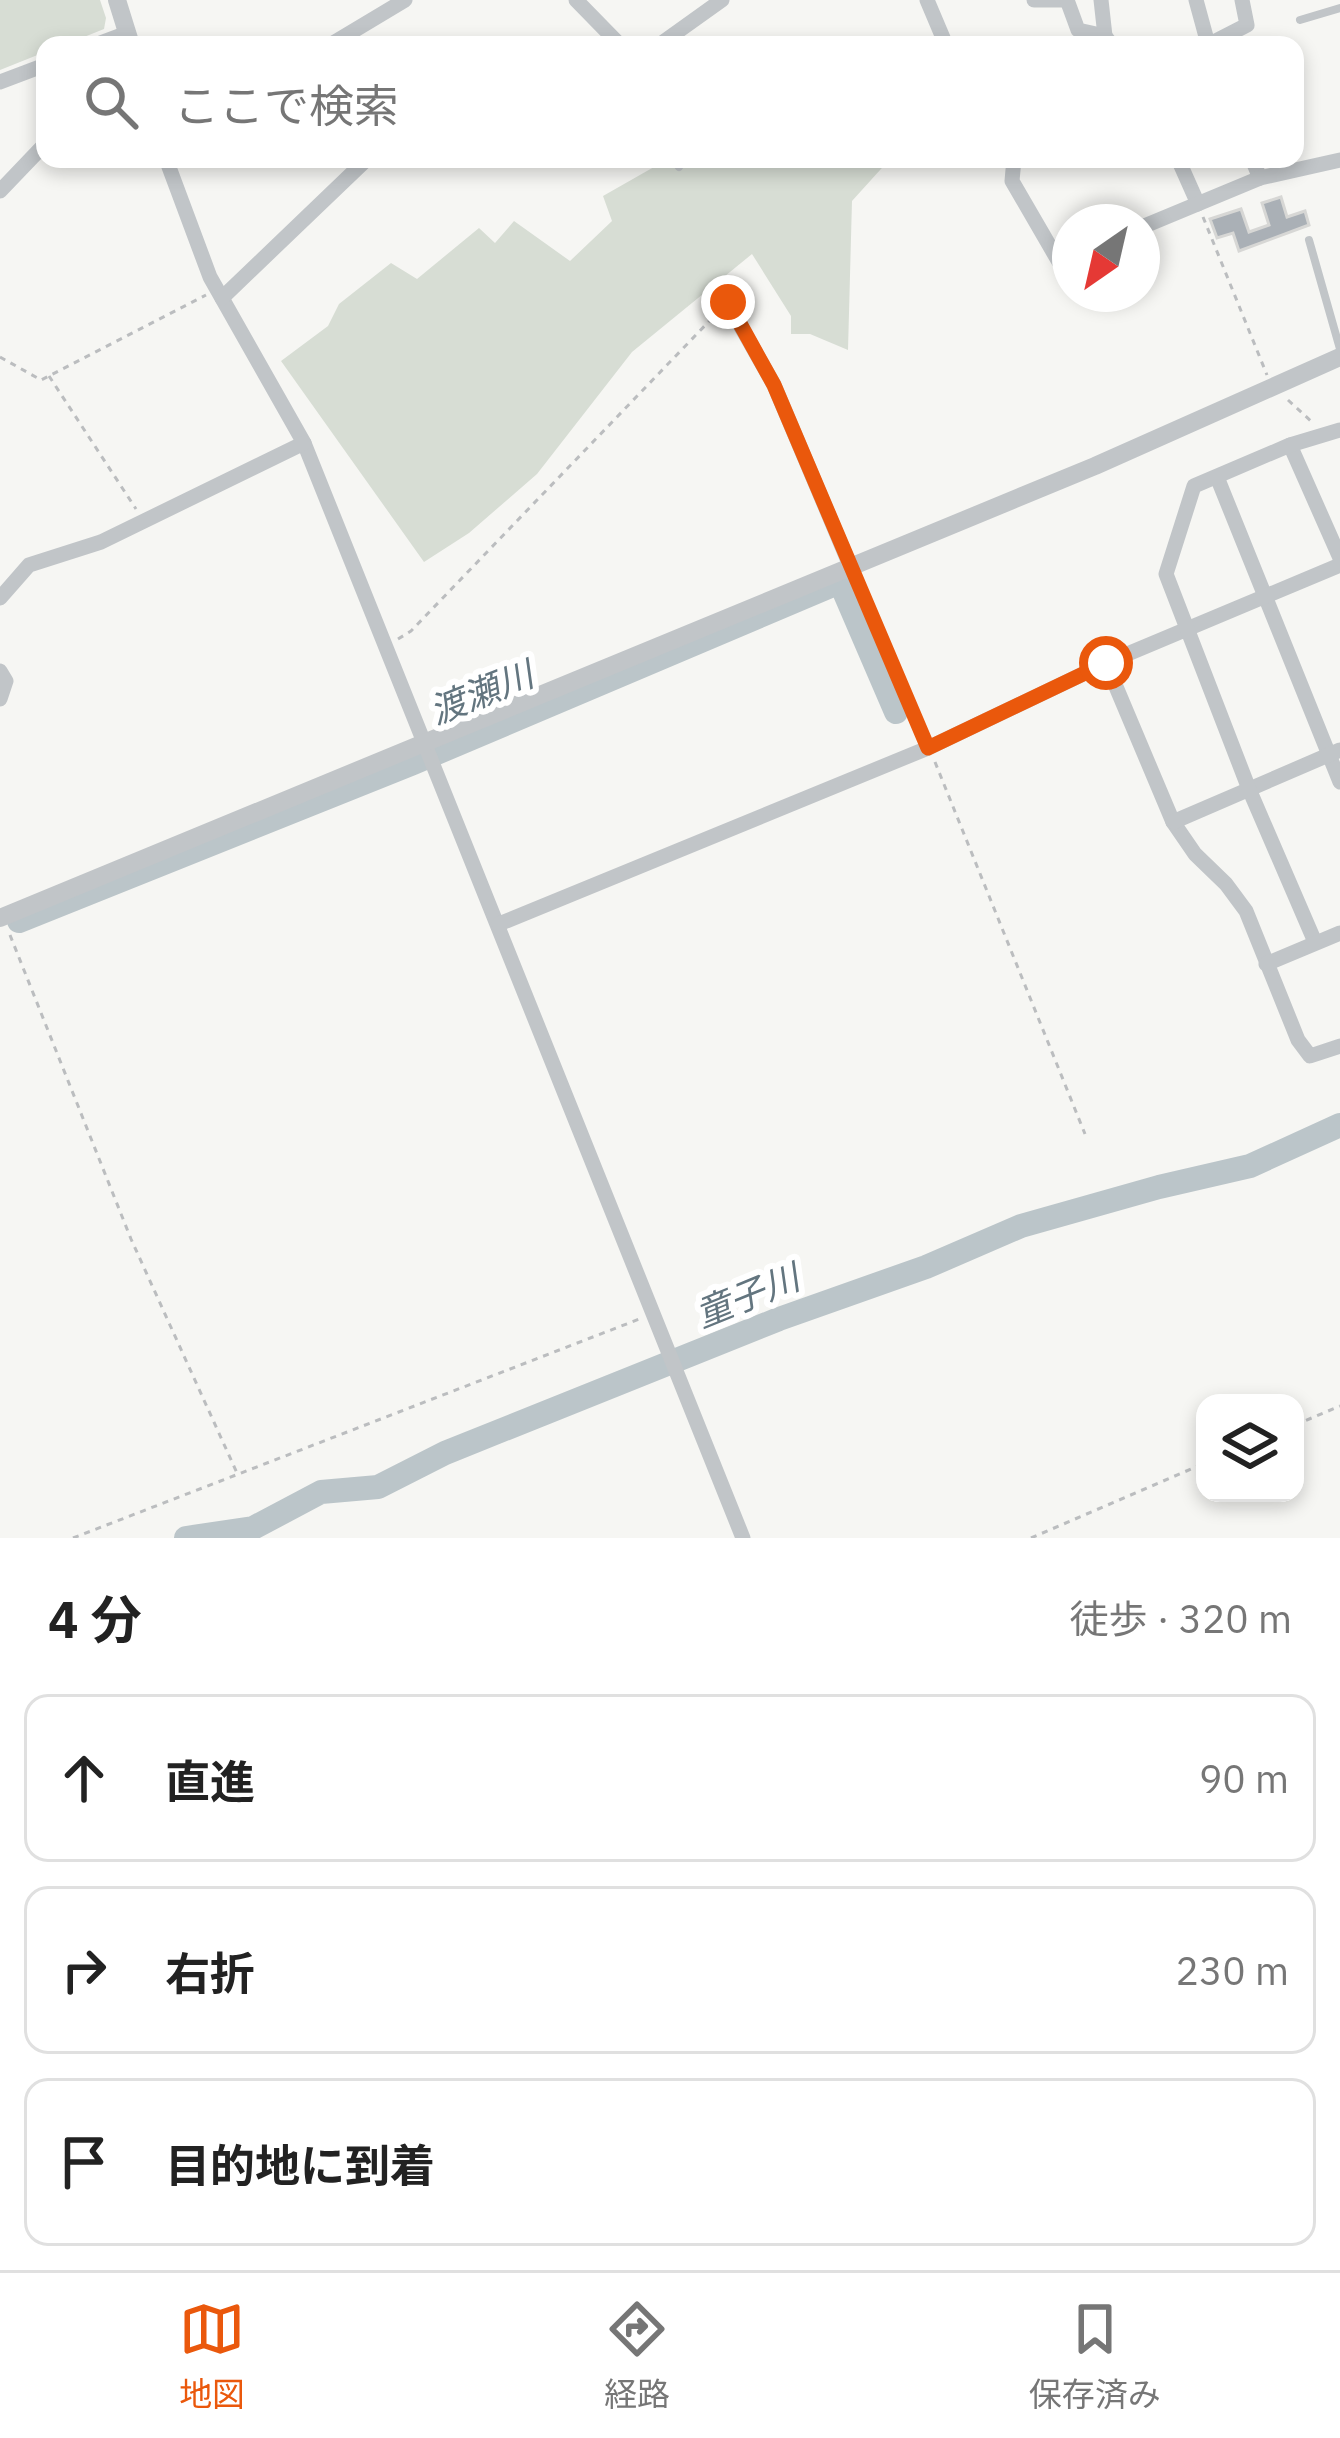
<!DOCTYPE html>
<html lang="ja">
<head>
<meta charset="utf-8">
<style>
  body { margin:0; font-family:"IBM Plex Sans","Noto Sans JP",sans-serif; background:#f2f2f2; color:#222 }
  .controls { position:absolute; right:36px; bottom:36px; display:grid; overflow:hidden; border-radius:24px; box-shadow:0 6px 18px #0003 }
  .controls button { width:108px; height:108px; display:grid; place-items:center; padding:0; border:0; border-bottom:3px solid #e0e0e0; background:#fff; color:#222; font:60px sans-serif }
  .compass { position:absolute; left:1052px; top:204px; width:108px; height:108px; border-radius:50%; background:#fff; box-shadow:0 6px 18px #0003; rotate:214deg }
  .stop { position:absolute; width:36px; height:36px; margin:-27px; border:9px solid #ea580c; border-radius:50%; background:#fff }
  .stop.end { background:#ea580c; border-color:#fff; box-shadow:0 3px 12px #0008 }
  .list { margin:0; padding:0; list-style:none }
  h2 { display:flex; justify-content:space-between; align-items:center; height:156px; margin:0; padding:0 48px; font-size:51px }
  h2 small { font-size:39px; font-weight:400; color:#767676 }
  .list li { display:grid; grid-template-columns:78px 1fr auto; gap:36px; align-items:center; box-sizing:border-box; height:168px; margin:0 24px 24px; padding:0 24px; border:3px solid #e0e0e0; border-radius:24px }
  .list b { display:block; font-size:45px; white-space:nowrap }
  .list em { font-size:39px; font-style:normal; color:#767676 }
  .icon { flex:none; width:66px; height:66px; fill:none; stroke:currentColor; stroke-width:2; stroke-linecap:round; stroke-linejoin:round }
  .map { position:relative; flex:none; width:1340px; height:1538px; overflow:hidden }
  .search { position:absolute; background:#fff; box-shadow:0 6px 18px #0003; left:36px; right:36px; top:36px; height:132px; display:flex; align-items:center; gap:30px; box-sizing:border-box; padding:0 42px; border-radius:24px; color:#767676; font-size:45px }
  .sheet { height:732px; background:#fff }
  nav { display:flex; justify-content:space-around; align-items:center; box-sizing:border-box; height:168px; border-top:3px solid #e0e0e0; background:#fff; font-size:33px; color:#767676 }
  nav a { display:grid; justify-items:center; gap:6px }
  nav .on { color:#ea580c }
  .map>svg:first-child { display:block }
  .green { fill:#d7ddd4 }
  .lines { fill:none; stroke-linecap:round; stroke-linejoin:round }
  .river { stroke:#bbc5c9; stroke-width:24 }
  .building { fill:#aab0b6; stroke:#d7d7d5; stroke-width:3 }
  .path { stroke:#bbbdbf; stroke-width:3; stroke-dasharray:6 6; stroke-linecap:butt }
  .service { stroke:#c1c5c8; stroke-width:8 }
  .minor { stroke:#c1c5c8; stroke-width:15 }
  .tertiary { stroke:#c1c5c8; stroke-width:18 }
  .route { stroke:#ea580c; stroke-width:15 }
  .labels { text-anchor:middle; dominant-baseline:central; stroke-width:12; stroke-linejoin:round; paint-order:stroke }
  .water-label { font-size:36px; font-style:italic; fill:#63757f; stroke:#fff }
</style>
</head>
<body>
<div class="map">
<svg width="1340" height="1538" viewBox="0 0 1340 1538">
  <rect width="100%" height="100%" fill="#f6f6f3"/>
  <!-- green -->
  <g class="green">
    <path d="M0 0H100L106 18 104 29 64 45H45V52L0 70Z"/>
    <path d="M668 159H890L852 201 848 350 810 334H791V316L752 254 632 352 537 474 469 533 424 562 281 361 328 326 339 304 391 263 417 279 479 228 495 243 514 221 570 261 612 221 603 196Z"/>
  </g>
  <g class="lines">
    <!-- river -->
    <g class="river">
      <path d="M19 921 413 763 840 582 896 712"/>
      <path d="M186 1538 253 1528 321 1492 378 1487 445 1453 779 1319 926 1267 1021 1226 1159 1187 1250 1166 1340 1125"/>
    </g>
  </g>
  <!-- building -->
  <path class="building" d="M1281 197 1287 217 1305 211 1309 225 1239 251 1233 233 1217 238 1210 219 1241 209 1249 232 1269 225 1262 203Z"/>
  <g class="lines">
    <!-- path -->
    <g class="path">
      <path d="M1203 217 1267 375"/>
      <path d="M0 357 41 380 206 295"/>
      <path d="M49 376 136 509"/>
      <path d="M1288 400 1312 422"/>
      <path d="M856 581 924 737"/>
      <path d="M398 639 411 631 718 312"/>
      <path d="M935 762 1085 1134"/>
      <path d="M10 935 131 1239 237 1473"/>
      <path d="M1295 1425 1340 1406"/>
      <path d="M73 1538 642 1318"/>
      <path d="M1031 1538 1205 1463"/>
    </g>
    <!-- service -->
    <g class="service">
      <path d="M1300 20 1340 8"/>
      <path d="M673 159 679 167"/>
      <path d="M1309 240 1340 349"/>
    </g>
    <!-- minor -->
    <g class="minor">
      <path d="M576 0 620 45"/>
      <path d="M927 0 946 45"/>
      <path d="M1034 0H1067"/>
      <path d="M1067 0 1078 30 1105 36 1112 45"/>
      <path d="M1101 0 1105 36"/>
      <path d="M1196 0 1208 44"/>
      <path d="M95 45 127 33"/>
      <path d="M330 45 405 0"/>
      <path d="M659 45 722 0"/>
      <path d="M1208 45 1247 25 1242 0"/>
      <path d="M0 82 45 65"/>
      <path d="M166 159 210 277 304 443 743 1538"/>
      <path d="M1014 159 1012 181 1059 262 1070 257"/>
      <path d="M1178 159 1198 204"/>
      <path d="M1252 159 1260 178"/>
      <path d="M0 191 45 144"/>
      <path d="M1142 227 1260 178 1340 160"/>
      <path d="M222 298 367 159"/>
      <path d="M727 302 774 385 851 568"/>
      <path d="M1290 445 1340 558"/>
      <path d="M1217 477 1340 782"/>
      <path d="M0 598 29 565 101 542 304 443"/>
      <path d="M1106 663 1173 822 1195 854 1226 884 1246 911 1298 1040 1310 1056 1340 1046"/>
      <path d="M0 671 6 681 0 699"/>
      <path d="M1173 822 1340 750"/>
      <path d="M499 924 928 748 1106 663 1340 565"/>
      <path d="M1315 942 1249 789 1166 574 1194 486 1290 445 1340 430"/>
      <path d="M1266 964 1340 933"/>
    </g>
    <!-- tertiary -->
    <g class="tertiary">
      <path d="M117 0 131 45"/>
      <path d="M0 918 1095 466 1340 357"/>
    </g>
  </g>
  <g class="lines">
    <!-- route -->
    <path class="route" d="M728 302 774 385 928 748 1106 663"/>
  </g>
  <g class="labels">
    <!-- water labels -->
    <g class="water-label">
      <text transform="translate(481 692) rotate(-22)">渡瀬川</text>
      <text transform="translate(747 1295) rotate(-22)">童子川</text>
    </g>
  </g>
</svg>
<div class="controls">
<button><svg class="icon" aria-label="layers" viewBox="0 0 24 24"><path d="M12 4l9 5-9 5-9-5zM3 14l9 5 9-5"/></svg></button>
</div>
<svg class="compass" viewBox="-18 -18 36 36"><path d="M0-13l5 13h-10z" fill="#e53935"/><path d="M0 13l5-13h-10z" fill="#767676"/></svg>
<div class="stop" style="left:1106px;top:663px"></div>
<div class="stop end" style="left:728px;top:302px"></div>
<div class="search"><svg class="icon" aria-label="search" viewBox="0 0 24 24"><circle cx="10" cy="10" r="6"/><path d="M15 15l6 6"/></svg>ここで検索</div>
</div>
<section class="sheet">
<h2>4 分<small>徒歩 · 320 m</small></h2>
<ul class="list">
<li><svg class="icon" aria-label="ahead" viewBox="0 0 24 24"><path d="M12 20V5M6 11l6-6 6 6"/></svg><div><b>直進</b></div><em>90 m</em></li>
<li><svg class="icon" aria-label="right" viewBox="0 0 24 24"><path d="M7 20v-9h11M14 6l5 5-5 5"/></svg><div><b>右折</b></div><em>230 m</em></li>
<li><svg class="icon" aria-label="arrive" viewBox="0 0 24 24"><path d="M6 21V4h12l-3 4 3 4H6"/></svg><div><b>目的地に到着</b></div></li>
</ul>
</section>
<nav>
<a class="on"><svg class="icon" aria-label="map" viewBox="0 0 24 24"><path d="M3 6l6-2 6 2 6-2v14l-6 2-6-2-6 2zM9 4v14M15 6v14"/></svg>地図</a>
<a><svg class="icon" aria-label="directions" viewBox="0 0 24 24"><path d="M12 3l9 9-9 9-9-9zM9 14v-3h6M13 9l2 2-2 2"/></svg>経路</a>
<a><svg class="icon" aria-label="saved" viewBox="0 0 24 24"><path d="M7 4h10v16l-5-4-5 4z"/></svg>保存済み</a>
</nav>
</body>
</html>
